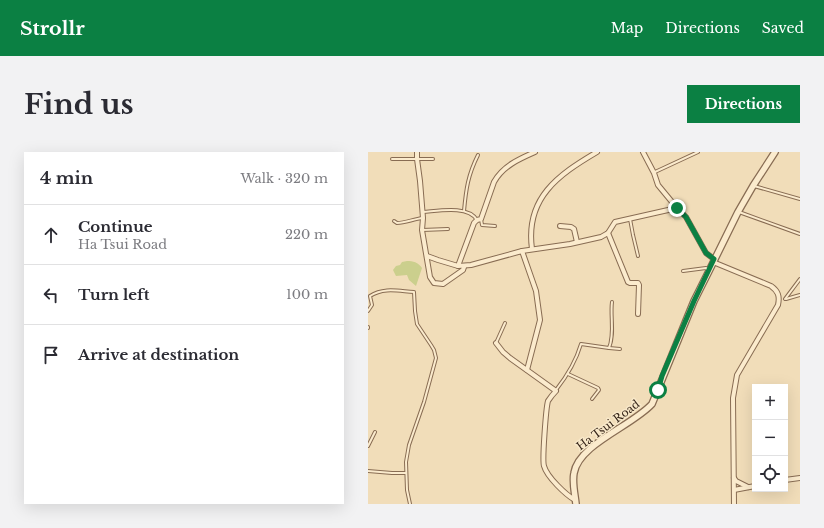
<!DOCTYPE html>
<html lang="en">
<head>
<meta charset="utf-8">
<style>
  body { margin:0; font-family:"Libre Baskerville",serif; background:#f2f2f3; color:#2b2b33 }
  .controls { position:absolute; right:12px; bottom:12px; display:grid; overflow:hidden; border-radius:0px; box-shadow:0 4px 16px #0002 }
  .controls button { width:36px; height:36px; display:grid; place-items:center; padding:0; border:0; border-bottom:1px solid #e1e1e2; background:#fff; color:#2b2b33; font:20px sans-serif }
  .stop { position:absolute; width:12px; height:12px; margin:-9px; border:3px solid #0b8043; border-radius:50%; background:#fff }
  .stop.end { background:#0b8043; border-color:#fff; box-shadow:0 1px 4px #0008 }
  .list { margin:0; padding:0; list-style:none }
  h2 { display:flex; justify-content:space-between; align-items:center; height:52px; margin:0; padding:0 16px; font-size:17px }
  h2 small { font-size:13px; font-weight:400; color:#7c7c81 }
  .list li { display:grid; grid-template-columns:26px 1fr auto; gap:12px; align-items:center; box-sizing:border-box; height:60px; padding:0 16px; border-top:1px solid #e1e1e2 }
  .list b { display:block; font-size:15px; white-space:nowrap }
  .list p { margin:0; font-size:13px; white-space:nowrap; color:#7c7c81 }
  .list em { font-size:13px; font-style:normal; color:#7c7c81 }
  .icon { flex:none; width:22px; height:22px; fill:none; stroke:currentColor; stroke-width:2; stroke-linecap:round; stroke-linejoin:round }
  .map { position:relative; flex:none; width:432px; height:352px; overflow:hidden; border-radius:0px }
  header { display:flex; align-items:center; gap:24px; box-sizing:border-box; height:56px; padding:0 20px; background:#0b8043; color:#fff }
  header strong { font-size:19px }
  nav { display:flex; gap:22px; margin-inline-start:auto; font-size:14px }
  .intro { display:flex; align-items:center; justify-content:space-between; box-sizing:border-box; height:96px; padding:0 24px }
  h1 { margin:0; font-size:28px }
  .button { padding:10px 18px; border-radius:0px; background:#0b8043; color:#fff; font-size:14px; font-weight:700 }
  main { display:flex; gap:24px; padding:0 24px }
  aside { flex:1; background:#fff; border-radius:0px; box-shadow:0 4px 16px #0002 }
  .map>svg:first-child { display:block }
  .green { fill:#cbcf8d }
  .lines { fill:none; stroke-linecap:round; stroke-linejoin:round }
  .service-casing { stroke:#886c53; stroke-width:4 }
  .minor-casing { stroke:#886c53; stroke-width:6 }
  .tertiary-casing { stroke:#886c53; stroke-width:8 }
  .service { stroke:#fbebcd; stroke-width:2 }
  .minor { stroke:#fbebcd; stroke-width:4 }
  .tertiary { stroke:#fbebcd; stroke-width:5.5 }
  .route { stroke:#0b8043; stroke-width:5 }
  .labels { text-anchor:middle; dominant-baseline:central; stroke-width:3; stroke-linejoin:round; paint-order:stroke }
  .street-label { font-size:11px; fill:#362519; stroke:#f8e8c9 }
</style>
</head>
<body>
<header>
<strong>Strollr</strong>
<nav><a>Map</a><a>Directions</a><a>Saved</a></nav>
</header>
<div class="intro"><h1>Find us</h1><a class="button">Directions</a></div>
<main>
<aside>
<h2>4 min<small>Walk · 320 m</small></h2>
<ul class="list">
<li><svg class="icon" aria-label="ahead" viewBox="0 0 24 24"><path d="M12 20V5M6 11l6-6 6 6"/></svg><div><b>Continue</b><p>Ha Tsui Road</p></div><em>220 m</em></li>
<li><svg class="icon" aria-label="left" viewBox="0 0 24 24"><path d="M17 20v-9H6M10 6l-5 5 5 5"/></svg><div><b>Turn left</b></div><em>100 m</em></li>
<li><svg class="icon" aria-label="arrive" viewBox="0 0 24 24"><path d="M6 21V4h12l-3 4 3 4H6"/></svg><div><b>Arrive at destination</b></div></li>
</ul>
</aside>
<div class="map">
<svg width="432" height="352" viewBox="0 0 432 352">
  <rect width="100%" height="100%" fill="#f1ddb9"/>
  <!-- green -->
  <path class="green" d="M39 109C45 109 50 110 54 116L48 134 41 128 39 123 28 124 25 118 28 114 32 113 34 110Z"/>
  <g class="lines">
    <!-- service casing -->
    <g class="service-casing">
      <g id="service">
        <path d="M24 7H65"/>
        <path d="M287 20 330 0"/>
        <path d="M386 34 432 47"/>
        <path d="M96 59C98 37 100 23 110 3"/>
        <path d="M55 60C70 59 100 53 109 68"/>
        <path d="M371 60 432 82"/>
        <path d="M113 67 114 73 127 74"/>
        <path d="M262 67 265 83 270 104"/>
        <path d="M26 69 29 71C38 71 45 67 55 66"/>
        <path d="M54 78 80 77"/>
        <path d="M315 119 338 116 341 119"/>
        <path d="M417 147 432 127"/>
        <path d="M418 147 432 143"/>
        <path d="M0 159 4 153 2 144C16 135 30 139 46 140L47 159 49 172 63 193 66 198 68 206 56 250 41 293 38 310 39 338 42 352"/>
        <path d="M0 175V176"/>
        <path d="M128 191 137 171"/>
        <path d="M241 196 252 197"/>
        <path d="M200 222 230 236 231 238 224 247"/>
        <path d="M188 238C199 224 208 209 213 192L241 196C247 182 242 164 244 150"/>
        <path d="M0 294 7 280"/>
        <path d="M0 319 24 321H38"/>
      </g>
    </g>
    <!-- minor casing -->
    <g class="minor-casing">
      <g id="minor">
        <path d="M49 0V7L52 29 55 66 54 78 62 125 66 131 75 132 95 118 96 115"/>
        <path d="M275 0 286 21 290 33 309 56"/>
        <path d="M192 74 203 75 206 77 209 90"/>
        <path d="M240 81 260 130 262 131H270L271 133 270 162"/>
        <path d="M164 97C157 46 190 23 229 0"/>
        <path d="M154 99 168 139 172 168 159 218"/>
        <path d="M59 104 70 108 90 114 103 113 154 99 202 92 233 85 240 81 247 70 309 56 318 65 338 101 346 107"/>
        <path d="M345 110 403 134C410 139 412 144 410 153L369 223 365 246 366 352"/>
        <path d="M90 114 106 71 109 68 113 67 126 30C135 14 151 7 167 0"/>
        <path d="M128 191 135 200 142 206 188 239C185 242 182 246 180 249 178 256 174 308 176 314 179 325 198 343 207 348"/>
        <path d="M366 326 368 329 380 335"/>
        <path d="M417 328 432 326"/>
        <path d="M366 338 387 334"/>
      </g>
    </g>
    <!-- tertiary casing -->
    <g class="tertiary-casing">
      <path id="tertiary" d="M208 352C207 342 204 331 206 321 211 292 264 274 284 252L326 149 341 119 370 60 385 34 407 0"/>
    </g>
    <!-- service -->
    <use href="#service" class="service"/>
    <!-- minor -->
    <use href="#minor" class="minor"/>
    <!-- tertiary -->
    <use href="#tertiary" class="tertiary"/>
  </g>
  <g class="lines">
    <!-- route -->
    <path class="route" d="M290 238 294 224 326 149 346 107 338 101 318 65 309 56"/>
  </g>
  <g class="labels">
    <!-- street labels -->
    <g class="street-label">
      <text transform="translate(240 273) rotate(-37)">Ha Tsui Road</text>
    </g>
  </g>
</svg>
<div class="controls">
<button>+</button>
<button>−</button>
<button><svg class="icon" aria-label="locate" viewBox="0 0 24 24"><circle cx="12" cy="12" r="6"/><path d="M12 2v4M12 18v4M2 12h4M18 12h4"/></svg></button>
</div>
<div class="stop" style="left:290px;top:238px"></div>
<div class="stop end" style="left:309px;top:56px"></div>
</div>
</main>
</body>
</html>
